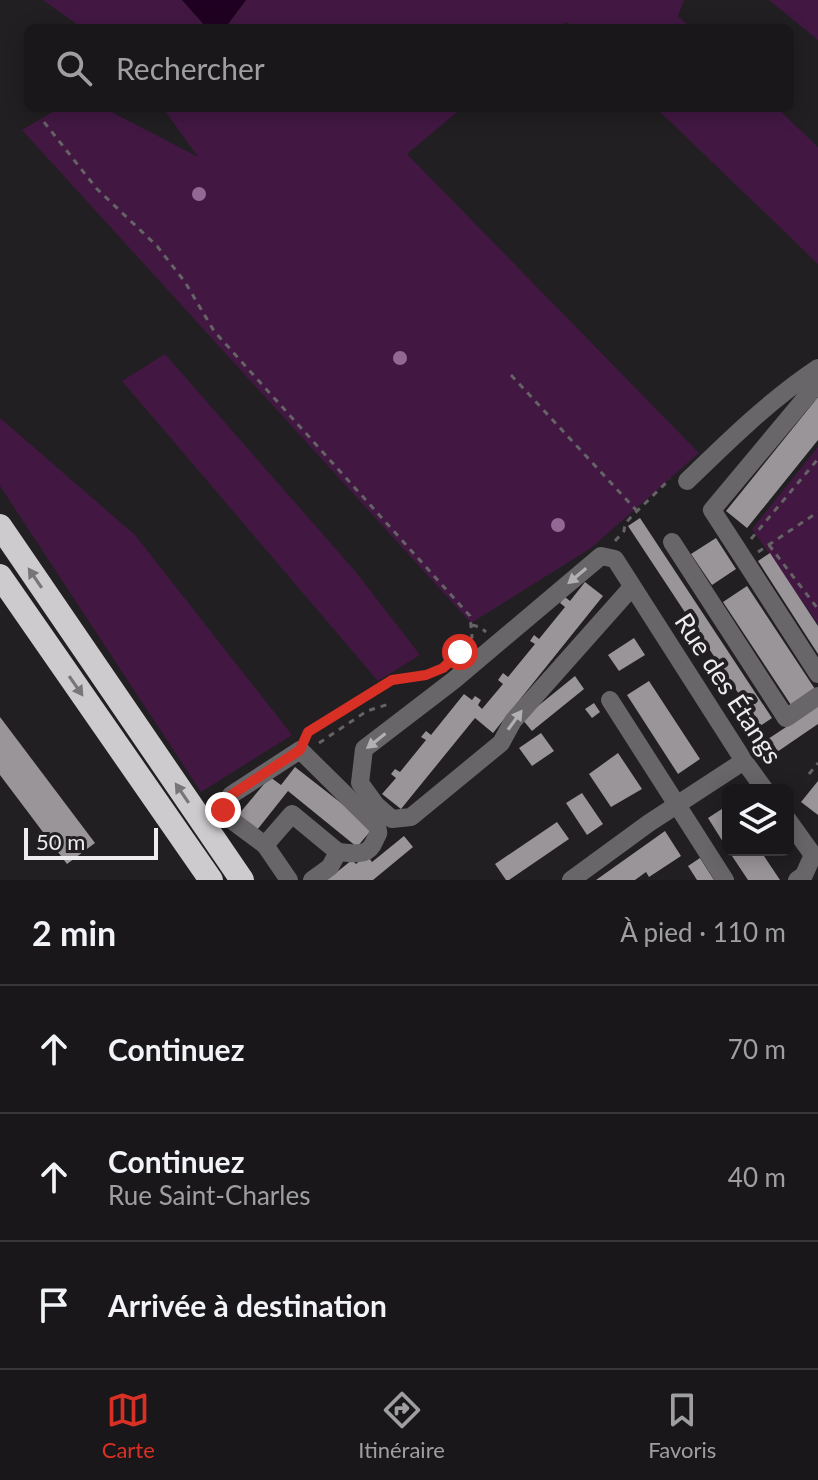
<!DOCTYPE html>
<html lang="fr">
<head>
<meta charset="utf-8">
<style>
  body { margin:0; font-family:Lato,sans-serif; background:#262426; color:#f1f3f6 }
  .controls { position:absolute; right:24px; bottom:24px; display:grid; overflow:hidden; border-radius:12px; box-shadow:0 4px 20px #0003 }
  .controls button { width:72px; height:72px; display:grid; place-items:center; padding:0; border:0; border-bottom:2px solid #373638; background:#191719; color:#f1f3f6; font:40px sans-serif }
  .scale { position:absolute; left:24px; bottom:20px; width:134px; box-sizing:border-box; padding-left:8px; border:4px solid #eeecee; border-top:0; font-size:22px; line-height:28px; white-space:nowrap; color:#eeecee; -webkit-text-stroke:6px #211f21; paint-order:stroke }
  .stop { position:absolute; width:24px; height:24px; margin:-18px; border:6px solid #d93025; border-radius:50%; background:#fff }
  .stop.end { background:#d93025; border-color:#fff; box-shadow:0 2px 8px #0008 }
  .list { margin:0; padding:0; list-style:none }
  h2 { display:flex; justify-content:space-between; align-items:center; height:104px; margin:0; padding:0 32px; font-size:34px }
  h2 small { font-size:26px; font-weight:400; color:#9f9fa2 }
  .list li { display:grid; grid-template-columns:52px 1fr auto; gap:24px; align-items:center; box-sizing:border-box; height:128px; padding:0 32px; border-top:2px solid #373638 }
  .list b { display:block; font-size:30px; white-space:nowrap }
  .list p { margin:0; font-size:26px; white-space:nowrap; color:#9f9fa2 }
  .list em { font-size:26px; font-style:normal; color:#9f9fa2 }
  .icon { flex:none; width:44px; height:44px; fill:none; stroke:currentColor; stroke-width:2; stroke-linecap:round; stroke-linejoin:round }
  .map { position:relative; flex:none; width:818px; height:880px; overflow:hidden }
  .search { position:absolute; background:#191719; box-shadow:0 4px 20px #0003; left:24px; right:24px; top:24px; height:88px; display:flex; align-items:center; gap:20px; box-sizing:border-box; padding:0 28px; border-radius:12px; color:#9f9fa2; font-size:30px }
  .sheet { height:488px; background:#191719 }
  nav { display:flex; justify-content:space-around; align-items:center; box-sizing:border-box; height:112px; border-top:2px solid #373638; background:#191719; font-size:22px; color:#9f9fa2 }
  nav a { display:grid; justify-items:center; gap:4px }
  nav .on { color:#d93025 }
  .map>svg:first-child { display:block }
  .green { fill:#421843 }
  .water { fill:#200022 }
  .building { fill:#999599 }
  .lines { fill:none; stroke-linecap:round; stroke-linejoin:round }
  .path { stroke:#656365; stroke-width:3; stroke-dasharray:6 6; stroke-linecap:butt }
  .minor { stroke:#686668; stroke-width:18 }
  .highway { stroke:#cecbce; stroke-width:24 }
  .tree { fill:#946894 }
  .oneway { fill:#b2b0b2 }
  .oneway2 { fill:#787578 }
  .route { stroke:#d93025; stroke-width:10 }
  .labels { text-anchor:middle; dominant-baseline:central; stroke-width:8; stroke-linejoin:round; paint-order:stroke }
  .street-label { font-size:26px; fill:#eeecee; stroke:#211f21 }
</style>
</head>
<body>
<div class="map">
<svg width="818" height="880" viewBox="0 0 818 880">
  <rect width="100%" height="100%" fill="#211f21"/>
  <!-- green -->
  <g class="green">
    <path d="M43 0H182L207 28H82Z"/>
    <path d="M246 0H684L678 16 691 28H573L566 22 558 28H225Z"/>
    <path d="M769 0H818V40Z"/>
    <path d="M59 108H104L198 157 163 108H462L407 154 699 453 591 548 471 623 22 130Z"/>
    <path d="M656 108H777L818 147V264Z"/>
    <path d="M165 354 355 571 420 655 378 681 122 381Z"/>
    <path d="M0 418 135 535 292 735 201 792 0 486Z"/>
    <path d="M818 447V624L752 529Z"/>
  </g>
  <!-- water -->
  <path class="water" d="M182 0H246L225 28H207Z"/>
  <!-- building -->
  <g class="building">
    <path d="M818 397V440L747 528 726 511Z"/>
    <path d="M640 518 772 718 760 726 628 526Z"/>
    <path d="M716 538 736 569 712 585 691 554Z"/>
    <path d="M770 553 818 626V654L758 561Z"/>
    <path d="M585 582 603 596 493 733 475 718 401 809 382 794 396 778 391 774 395 769 400 772 426 740 421 737 426 731 431 735 464 694 472 700 475 696 481 700 478 705 482 709 503 684 498 680 503 673 508 677 535 644 530 641 534 635 539 639 565 607 560 603 565 597 570 601Z"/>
    <path d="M747 586 815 689 791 705 723 602Z"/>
    <path d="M634 638 645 655 619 671 608 655Z"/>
    <path d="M575 676 584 689 532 731 522 719Z"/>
    <path d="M649 681 700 759 678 774 627 695Z"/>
    <path d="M594 703 600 712 592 718 585 709Z"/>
    <path d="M818 706V724L777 752 768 739Z"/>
    <path d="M0 717 95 843 67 864 0 775Z"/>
    <path d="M541 733 554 751 532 766 519 748Z"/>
    <path d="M618 753 642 789 611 807 589 774Z"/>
    <path d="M295 767 373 828 357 847 288 791 257 830 238 815 270 777 281 785Z"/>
    <path d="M818 781V815L801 802Z"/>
    <path d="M582 793 603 824 587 835 566 803Z"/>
    <path d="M728 805V850L708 818Z"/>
    <path d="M557 822 569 839 509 880H506L495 864Z"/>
    <path d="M665 831 681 856 649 877 646 872 635 880H596Z"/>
    <path d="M404 836 413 847 373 880H327L352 860 356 864 367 855 372 862Z"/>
    <path d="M728 850H760L780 880H748Z"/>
    <path d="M700 858 714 880H697L688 866Z"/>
  </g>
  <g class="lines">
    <!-- path -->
    <g class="path">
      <path d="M44 122 97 189 157 246 185 282 214 331 470 616 472 637 466 644"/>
      <path d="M511 375 637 511"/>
      <path d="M751 539 818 459"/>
      <path d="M615 541 624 531 625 524 631 517 670 479"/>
      <path d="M769 545 818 609"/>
      <path d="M758 552 818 512"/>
      <path d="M472 625 480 627 486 632"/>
      <path d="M307 735 308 732 392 680 426 675 433 672"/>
      <path d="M319 743 367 711 392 703"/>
      <path d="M809 774 818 763"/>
    </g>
    <!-- minor -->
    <g class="minor">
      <path d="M818 383 712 510 818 674"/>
      <path d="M687 481C728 441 770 400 818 368"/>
      <path d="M672 542 786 718 818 696"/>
      <path d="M632 587 513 721 501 743 411 817 392 819 376 805 360 783 364 749 454 680 601 556 615 559 744 761 765 790"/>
      <path d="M610 700 725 880"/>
      <path d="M788 820 813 855"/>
      <path d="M265 845 234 822 223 810 231 795 300 750 377 826C379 836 379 831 375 840 368 858 355 853 338 852"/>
      <path d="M289 880 265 845 292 814 338 852 330 867 312 880"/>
      <path d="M571 880 649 823 744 761"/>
      <path d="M797 880 804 875 813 855"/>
    </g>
    <!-- highway -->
    <g class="highway">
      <path d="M0 526 242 880"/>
      <path d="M0 576 211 880"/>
    </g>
  </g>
  <!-- trees -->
  <g class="tree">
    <circle cx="199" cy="194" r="7"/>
    <circle cx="400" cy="358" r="7"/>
    <circle cx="558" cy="525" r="7"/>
  </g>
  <!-- one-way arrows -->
  <defs><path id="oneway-solid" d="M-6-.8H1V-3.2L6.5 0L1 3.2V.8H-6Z" transform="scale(2)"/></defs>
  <g class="oneway">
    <use href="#oneway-solid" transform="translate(577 576) rotate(140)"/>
    <use href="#oneway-solid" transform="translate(515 720) rotate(-54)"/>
    <use href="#oneway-solid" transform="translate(376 741) rotate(142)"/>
  </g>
  <g class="oneway2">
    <use href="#oneway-solid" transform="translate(35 578) rotate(-124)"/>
    <use href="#oneway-solid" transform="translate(76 686) rotate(55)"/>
    <use href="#oneway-solid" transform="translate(182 793) rotate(-124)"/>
  </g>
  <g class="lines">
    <!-- route -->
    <path class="route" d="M223 810 231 795 300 750 308 732 392 680 426 675 443 668 460 652"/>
  </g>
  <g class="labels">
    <!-- street labels -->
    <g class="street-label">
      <text transform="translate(729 688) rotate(57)">Rue des Étangs</text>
    </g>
  </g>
</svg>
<div class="controls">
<button><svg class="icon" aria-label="layers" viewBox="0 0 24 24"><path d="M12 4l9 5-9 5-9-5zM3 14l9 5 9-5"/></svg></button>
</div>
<div class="scale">50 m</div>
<div class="stop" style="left:460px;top:652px"></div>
<div class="stop end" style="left:223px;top:810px"></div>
<div class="search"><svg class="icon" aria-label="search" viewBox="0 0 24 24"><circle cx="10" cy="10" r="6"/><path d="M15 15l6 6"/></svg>Rechercher</div>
</div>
<section class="sheet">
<h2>2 min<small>À pied · 110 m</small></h2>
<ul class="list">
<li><svg class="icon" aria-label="ahead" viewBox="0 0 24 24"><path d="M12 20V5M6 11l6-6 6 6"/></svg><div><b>Continuez</b></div><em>70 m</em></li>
<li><svg class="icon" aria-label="ahead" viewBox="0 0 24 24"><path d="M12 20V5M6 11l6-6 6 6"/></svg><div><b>Continuez</b><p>Rue Saint-Charles</p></div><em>40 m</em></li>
<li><svg class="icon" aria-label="arrive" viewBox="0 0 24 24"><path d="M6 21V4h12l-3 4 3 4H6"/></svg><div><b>Arrivée à destination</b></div></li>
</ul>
</section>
<nav>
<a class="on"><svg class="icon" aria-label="map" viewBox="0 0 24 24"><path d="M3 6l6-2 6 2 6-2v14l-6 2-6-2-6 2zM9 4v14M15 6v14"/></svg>Carte</a>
<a><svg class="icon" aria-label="directions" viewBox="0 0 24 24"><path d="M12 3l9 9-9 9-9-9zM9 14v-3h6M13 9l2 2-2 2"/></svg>Itinéraire</a>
<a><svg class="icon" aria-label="saved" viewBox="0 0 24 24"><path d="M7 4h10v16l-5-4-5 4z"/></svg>Favoris</a>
</nav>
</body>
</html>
